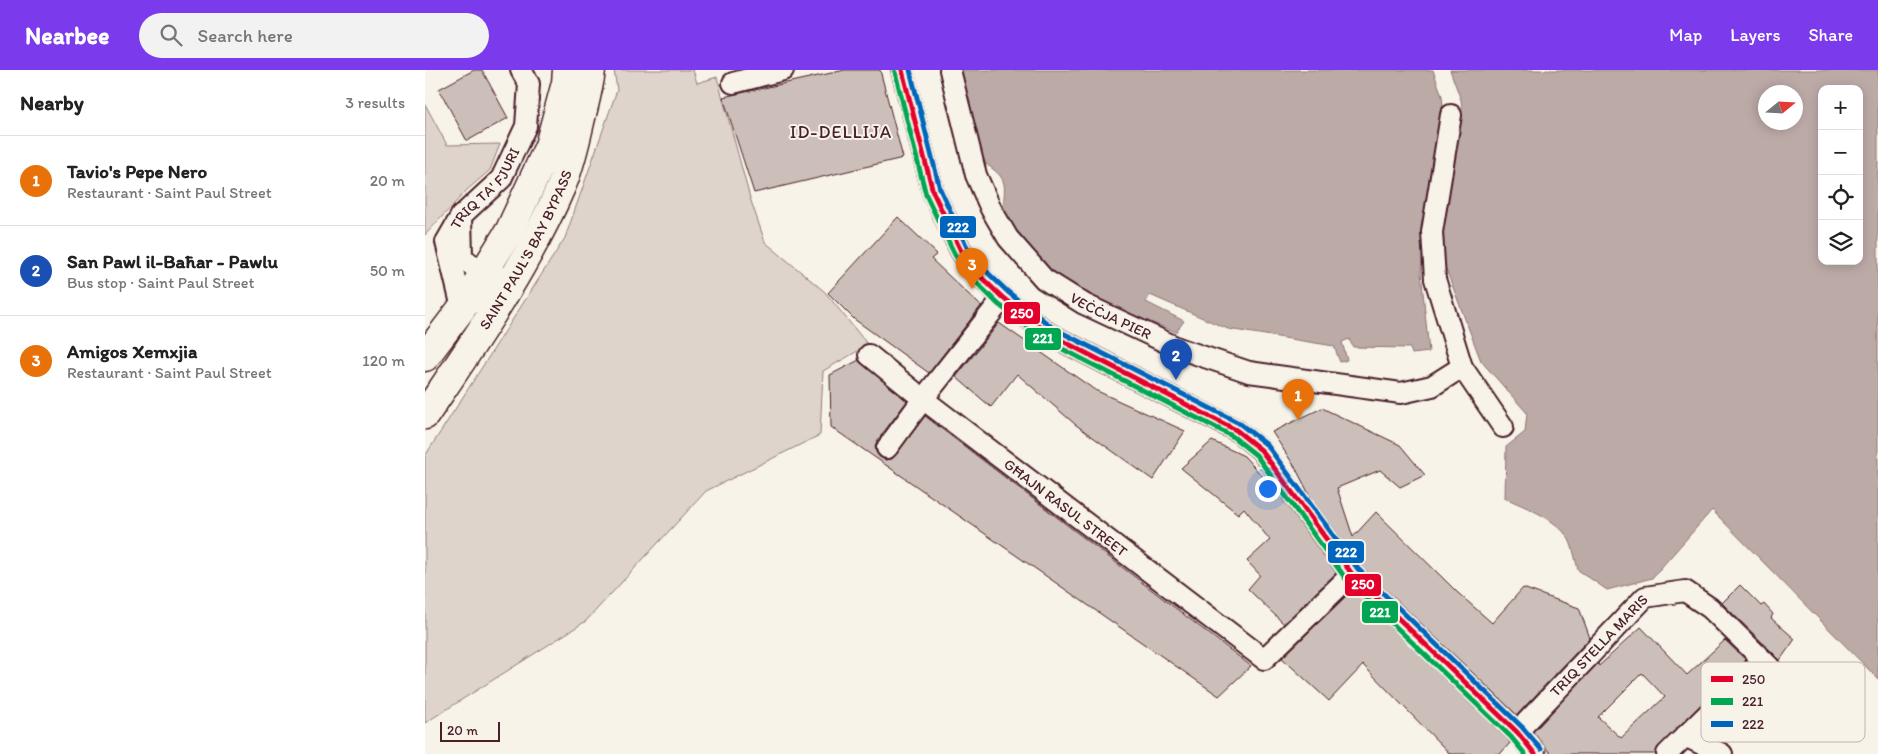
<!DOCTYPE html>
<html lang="en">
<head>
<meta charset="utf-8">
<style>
  body { margin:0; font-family:Itim,sans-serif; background:#f2f2f2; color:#222 }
  .controls { position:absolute; right:15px; top:15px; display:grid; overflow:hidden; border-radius:10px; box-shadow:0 2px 12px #0003 }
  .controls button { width:45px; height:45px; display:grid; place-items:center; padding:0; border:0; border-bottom:1px solid #e0e0e0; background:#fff; color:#222; font:25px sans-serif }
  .compass { position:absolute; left:1333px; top:15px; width:45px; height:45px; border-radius:50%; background:#fff; box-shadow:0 2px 12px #0003; rotate:72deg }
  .scale { position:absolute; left:15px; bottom:12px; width:60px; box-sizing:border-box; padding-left:5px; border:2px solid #4a1f2b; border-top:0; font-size:14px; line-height:18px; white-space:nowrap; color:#4a1f2b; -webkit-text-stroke:4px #f7f3e8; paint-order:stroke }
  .you { position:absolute; left:842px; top:418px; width:18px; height:18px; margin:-12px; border:4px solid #fff; border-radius:50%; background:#1a73e8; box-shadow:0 0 0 8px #1a73e833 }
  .badge { display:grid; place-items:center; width:32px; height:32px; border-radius:50%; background:#7c3aed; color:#fff; font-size:16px; font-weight:700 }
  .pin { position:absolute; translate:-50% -41px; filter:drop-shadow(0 1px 2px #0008) }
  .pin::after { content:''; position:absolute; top:26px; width:18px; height:15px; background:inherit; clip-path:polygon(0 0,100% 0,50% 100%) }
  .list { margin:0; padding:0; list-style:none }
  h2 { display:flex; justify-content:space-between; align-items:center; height:65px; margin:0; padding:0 20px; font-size:21px }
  h2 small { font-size:16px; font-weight:400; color:#767676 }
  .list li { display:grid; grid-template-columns:32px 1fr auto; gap:15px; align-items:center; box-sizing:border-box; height:90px; padding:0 20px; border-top:1px solid #e0e0e0 }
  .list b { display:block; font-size:19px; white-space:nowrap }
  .list p { margin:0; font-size:16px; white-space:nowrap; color:#767676 }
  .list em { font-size:16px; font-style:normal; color:#767676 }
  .icon { flex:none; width:28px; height:28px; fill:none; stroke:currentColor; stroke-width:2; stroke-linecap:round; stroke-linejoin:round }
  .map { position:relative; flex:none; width:1453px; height:684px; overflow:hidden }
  header { display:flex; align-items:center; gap:30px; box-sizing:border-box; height:70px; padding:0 25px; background:#7c3aed; color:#fff }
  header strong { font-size:24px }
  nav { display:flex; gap:28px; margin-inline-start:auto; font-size:18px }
  .search { width:350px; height:45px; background:#f2f2f2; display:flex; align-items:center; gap:12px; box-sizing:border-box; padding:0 18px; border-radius:28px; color:#767676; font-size:19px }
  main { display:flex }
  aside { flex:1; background:#fff }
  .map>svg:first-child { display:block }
  .green { fill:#ded4cc; stroke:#947a7c }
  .water { fill:#bcaaa7; stroke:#8e7275; fill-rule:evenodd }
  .building { fill:#ccbfb9; stroke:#4a1f2b; fill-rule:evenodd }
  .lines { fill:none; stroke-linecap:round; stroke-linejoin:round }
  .minor-casing { stroke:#4a1f2b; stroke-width:24 }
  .highway-casing { stroke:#4a1f2b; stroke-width:31 }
  .minor { stroke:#f7f3e8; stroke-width:20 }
  .highway { stroke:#f7f3e8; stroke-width:28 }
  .bus-1-casing { stroke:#f7f3e8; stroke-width:9 }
  .bus-2-casing { stroke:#f7f3e8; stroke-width:9 }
  .bus-3-casing { stroke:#f7f3e8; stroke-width:9 }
  .bus-1 { stroke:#e4002b; stroke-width:5 }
  .bus-2 { stroke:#00a651; stroke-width:5 }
  .bus-3 { stroke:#0065bd; stroke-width:5 }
  .labels { text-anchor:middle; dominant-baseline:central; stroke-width:4; stroke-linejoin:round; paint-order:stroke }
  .street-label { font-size:15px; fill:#4a1f2b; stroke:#f7f3e8 }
  .quarter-label { font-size:18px; letter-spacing:1px; fill:#4a1f2b; stroke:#f7f3e8 }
  .key { fill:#f7f3e8; stroke:#c3b3af; stroke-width:1 }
  .key-label { font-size:14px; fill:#4a1f2b }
  .line-badge { stroke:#f7f3e8; stroke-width:2 }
  .badge-label { font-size:14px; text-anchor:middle; font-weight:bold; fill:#fff }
</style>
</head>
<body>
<header>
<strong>Nearbee</strong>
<div class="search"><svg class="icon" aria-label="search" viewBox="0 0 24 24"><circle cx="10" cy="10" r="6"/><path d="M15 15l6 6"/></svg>Search here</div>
<nav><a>Map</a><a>Layers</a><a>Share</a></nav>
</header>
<main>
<aside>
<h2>Nearby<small>3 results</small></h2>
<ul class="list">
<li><span class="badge" style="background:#e8710a">1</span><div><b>Tavio's Pepe Nero</b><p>Restaurant · Saint Paul Street</p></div><em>20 m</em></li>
<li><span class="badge" style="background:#1a4fb4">2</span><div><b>San Pawl il-Baħar - Pawlu</b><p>Bus stop · Saint Paul Street</p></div><em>50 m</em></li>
<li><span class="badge" style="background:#e8710a">3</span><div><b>Amigos Xemxjia</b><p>Restaurant · Saint Paul Street</p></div><em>120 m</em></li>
</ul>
</aside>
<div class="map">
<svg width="1453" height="684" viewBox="0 0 1453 684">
  <rect width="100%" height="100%" fill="#f7f3e8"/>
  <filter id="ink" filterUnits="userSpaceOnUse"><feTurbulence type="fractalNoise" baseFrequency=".02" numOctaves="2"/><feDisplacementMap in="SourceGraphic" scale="10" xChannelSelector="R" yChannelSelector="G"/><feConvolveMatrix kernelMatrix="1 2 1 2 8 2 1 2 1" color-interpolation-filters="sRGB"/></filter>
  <g filter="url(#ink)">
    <!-- green -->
    <g class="green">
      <path d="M189 0H268L272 13 292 7 325 128 340 172 400 222 443 275 398 301 395 365 281 421 161 551 0 653V386L140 168 192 20Z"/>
      <path d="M0 34 22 75 75 74 65 100 42 120 0 165Z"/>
    </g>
    <!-- water -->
    <g class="water">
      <path d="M532 0H1008L1017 26 1018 36 999 158 996 202 1004 282 987 284 985 278 928 277 924 269 917 272 922 290 915 292 909 276 803 259 725 225 721 232 759 251 751 262 713 247 709 252 623 201 577 145C581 109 584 109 552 88Z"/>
      <path d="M1025 0H1453V609L1287 440 1227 508 1182 520 1153 500C1151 492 1149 482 1146 474 1138 451 1100 437 1080 428L1081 377 1100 362 1102 343 1056 291 1016 186 1014 170 1037 39 1036 30ZM1397 19H1434V191H1397ZM1340 22H1370V52H1340Z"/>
    </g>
    <!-- building -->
    <g class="building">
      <path d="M49 0H57L83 48 42 71 14 19Z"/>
      <path d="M420 0H455L478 88 329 123 298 27Z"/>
      <path d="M473 147 512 184 506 189 556 236 504 303 429 249 403 223Z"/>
      <path d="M574 253 670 320 760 361 728 410 651 355 592 304 566 337 531 307Z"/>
      <path d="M434 290 482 331 452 371 450 376 451 382 455 387 461 390 467 389 471 385 500 346 826 596 794 626 406 357 405 305Z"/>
      <path d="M897 338 975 375 1000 405 975 417 955 400 912 418 928 467 951 442 1033 523 1067 553 1098 518 1154 538 1165 568 1092 645 936 496 886 428 870 397 847 362Z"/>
      <path d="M787 371 819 386 856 427 911 503 859 554 823 519 835 505 822 491 845 470 819 438 813 444 756 398Z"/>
      <path d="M1315 515 1336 536 1339 534 1348 544 1346 548 1370 569 1355 590 1297 533Z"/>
      <path d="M927 520 1083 670 1085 673 1075 684H1025L938 595 904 631 857 588Z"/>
      <path d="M1216 557 1262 605 1300 570 1321 590 1234 676 1230 684H1126L1108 662 1173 593 1174 596ZM1217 603 1240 627 1196 668 1173 647Z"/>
    </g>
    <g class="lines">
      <!-- minor casing -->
      <g class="minor-casing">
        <g id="minor">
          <path d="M477 0 508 122 536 181 558 209 578 228 624 264 811 360 836 380 927 504 1092 662 1110 684"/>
          <path id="s1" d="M525 0 551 105 566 139 583 168 619 209 659 234 753 278 824 302 976 323 1007 316 1037 297"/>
          <path d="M308 13 358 0"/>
          <path d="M1026 45 1007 162 1010 209 1037 297 1078 357"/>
          <path d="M36 146 37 187 50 198 65 192"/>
          <path id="s2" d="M81 207 63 226 37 238 21 172 36 146 76 109 101 56 104 14 96 0"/>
          <path id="s3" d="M444 285 498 329 839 589 927 504"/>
          <path d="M462 378 498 329 578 228"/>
          <path id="s4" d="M1092 662 1220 527 1260 521 1285 538 1357 609"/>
          <path d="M1260 666 1297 684"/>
          <path d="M1242 684 1338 590"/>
        </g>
      </g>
      <!-- highway casing -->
      <g class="highway-casing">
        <g id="highway">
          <path d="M0 287 37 238 85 160 124 76 141 13 142 0"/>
          <path id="s5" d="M0 345C49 272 101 198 136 117 145 97 150 73 155 52 159 35 164 18 166 0"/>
        </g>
      </g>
      <!-- minor -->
      <use href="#minor" class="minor"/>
      <!-- highway -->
      <use href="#highway" class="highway"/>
      <!-- bus-1 casing -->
      <g class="bus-1-casing">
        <path id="bus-1" d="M477 0 508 122 536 181 558 209 578 228 624 264 811 360 836 380 927 504 1092 662 1110 684"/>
      </g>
      <!-- bus-2 casing -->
      <g class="bus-2-casing">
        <path id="bus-2" d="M470 2 501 125 530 185 553 214 573 234 620 270 807 366 831 385 921 509 1086 667 1100 684"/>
      </g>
      <!-- bus-3 casing -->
      <g class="bus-3-casing">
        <path id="bus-3" d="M485 0 515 119 542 177 564 204 583 222 628 258 814 353 842 375 933 499 1097 657 1116 679"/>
      </g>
      <!-- bus-1 -->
      <use href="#bus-1" class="bus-1"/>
      <!-- bus-2 -->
      <use href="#bus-2" class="bus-2"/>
      <!-- bus-3 -->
      <use href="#bus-3" class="bus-3"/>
    </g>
  </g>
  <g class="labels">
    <!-- street labels -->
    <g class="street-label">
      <text stroke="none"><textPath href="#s2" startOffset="190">TRIQ TA' FJURI</textPath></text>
      <text stroke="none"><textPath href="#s5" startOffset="194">SAINT PAUL'S BAY BYPASS</textPath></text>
      <text stroke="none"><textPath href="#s1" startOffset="310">VEĊĊJA PIER</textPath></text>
      <text stroke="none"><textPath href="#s3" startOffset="249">GĦAJN RASUL STREET</textPath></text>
      <text stroke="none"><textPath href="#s4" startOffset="119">TRIQ STELLA MARIS</textPath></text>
    </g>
    <!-- quarter labels -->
    <g class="quarter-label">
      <text x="416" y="62">ID-DELLIJA</text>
    </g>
  </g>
  <!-- legend -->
  <rect x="1276" y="592" width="164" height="80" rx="8" class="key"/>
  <rect x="1286" y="606" width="22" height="6" fill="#e4002b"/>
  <rect x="1286" y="628" width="22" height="7" fill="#00a651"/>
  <rect x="1286" y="651" width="22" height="6" fill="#0065bd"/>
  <g class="key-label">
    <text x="1317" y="614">250</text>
    <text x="1317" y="636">221</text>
    <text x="1317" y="659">222</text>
  </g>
  <g class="line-badge">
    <rect x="514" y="145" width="38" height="24" rx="5" fill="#0065bd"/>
    <rect x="578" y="231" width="38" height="24" rx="5" fill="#e4002b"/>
    <rect x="599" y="257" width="38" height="24" rx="5" fill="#00a651"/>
    <rect x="902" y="470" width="38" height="24" rx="5" fill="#0065bd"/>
    <rect x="919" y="503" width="38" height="24" rx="5" fill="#e4002b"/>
    <rect x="936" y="530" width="38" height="24" rx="5" fill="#00a651"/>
  </g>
  <g class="badge-label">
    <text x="533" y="162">222</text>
    <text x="597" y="248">250</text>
    <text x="618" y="273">221</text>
    <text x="921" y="487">222</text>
    <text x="938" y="519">250</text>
    <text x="955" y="547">221</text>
  </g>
</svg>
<div class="controls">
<button>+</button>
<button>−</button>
<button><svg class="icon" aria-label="locate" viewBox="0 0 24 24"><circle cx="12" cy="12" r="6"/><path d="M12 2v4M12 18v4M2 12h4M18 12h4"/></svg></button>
<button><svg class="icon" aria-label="layers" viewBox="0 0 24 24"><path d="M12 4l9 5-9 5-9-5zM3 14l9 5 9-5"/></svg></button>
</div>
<svg class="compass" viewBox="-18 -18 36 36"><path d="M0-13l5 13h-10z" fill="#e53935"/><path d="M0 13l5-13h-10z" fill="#767676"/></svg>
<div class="scale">20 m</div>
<div class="you"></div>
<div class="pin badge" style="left:873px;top:350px;background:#e8710a">1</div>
<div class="pin badge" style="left:751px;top:310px;background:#1a4fb4">2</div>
<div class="pin badge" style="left:547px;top:219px;background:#e8710a">3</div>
</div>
</main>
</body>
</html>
